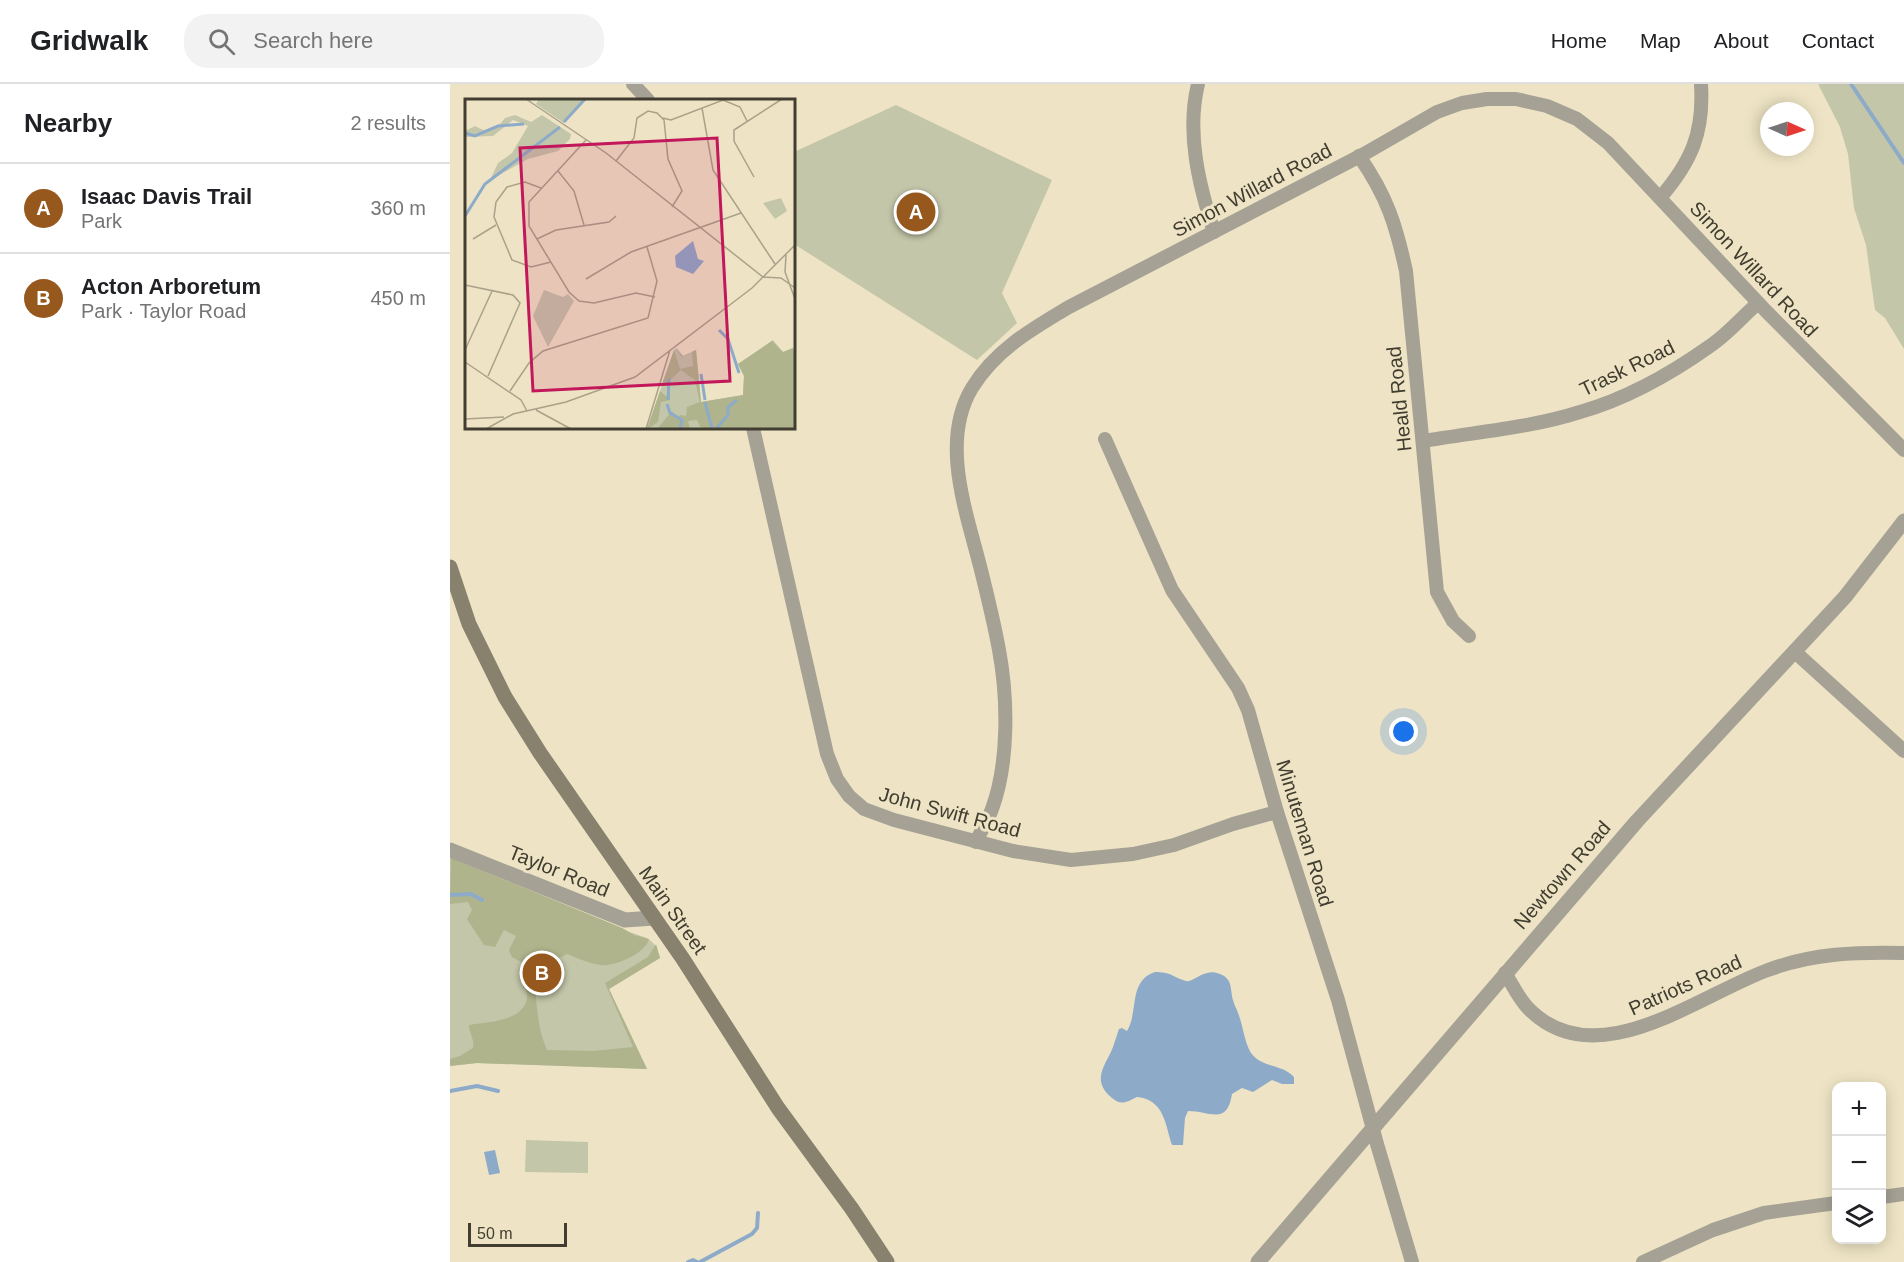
<!DOCTYPE html>
<html lang="en">
<head>
<meta charset="utf-8">
<style>
  body { margin:0; font-family:Arial,sans-serif; background:#f2f2f2; color:#202124 }
  .controls { position:absolute; right:18px; bottom:18px; display:grid; overflow:hidden; border-radius:12px; box-shadow:0 3px 15px #0003 }
  .controls button { width:54px; height:54px; display:grid; place-items:center; padding:0; border:0; border-bottom:2px solid #e0e0e0; background:#fff; color:#202124; font:30px sans-serif }
  .compass { position:absolute; left:1310px; top:18px; width:54px; height:54px; border-radius:50%; background:#fff; box-shadow:0 3px 15px #0003; rotate:93deg }
  .scale { position:absolute; left:18px; bottom:15px; width:99px; box-sizing:border-box; padding-left:6px; border:3px solid #413d30; border-top:0; font-size:16px; line-height:21px; white-space:nowrap; color:#413d30; -webkit-text-stroke:4px #eee4c5; paint-order:stroke }
  .you { position:absolute; left:954px; top:648px; width:21px; height:21px; margin:-15px; border:4px solid #fff; border-radius:50%; background:#1a73e8; box-shadow:0 0 0 9px #1a73e833 }
  .badge { display:grid; place-items:center; width:39px; height:39px; border-radius:50%; background:#96581d; color:#fff; font-size:20px; font-weight:700 }
  .pin { position:absolute; translate:-50% -50%; border:3px solid #fff; box-shadow:0 2px 6px #0006 }
  .list { margin:0; padding:0; list-style:none }
  h2 { display:flex; justify-content:space-between; align-items:center; height:78px; margin:0; padding:0 24px; font-size:26px }
  h2 small { font-size:20px; font-weight:400; color:#757577 }
  .list li { display:grid; grid-template-columns:39px 1fr auto; gap:18px; align-items:center; box-sizing:border-box; height:90px; padding:0 24px; border-top:2px solid #e0e0e0 }
  .list b { display:block; font-size:22px; white-space:nowrap }
  .list p { margin:0; font-size:20px; white-space:nowrap; color:#757577 }
  .list em { font-size:20px; font-style:normal; color:#757577 }
  .icon { flex:none; width:33px; height:33px; fill:none; stroke:currentColor; stroke-width:2; stroke-linecap:round; stroke-linejoin:round }
  .map { position:relative; flex:none; width:1454px; height:1178px; overflow:hidden }
  header { display:flex; align-items:center; gap:36px; box-sizing:border-box; height:84px; padding:0 30px; background:#fff; border-bottom:2px solid #e0e0e0 }
  header strong { font-size:28px }
  nav { display:flex; gap:33px; margin-inline-start:auto; font-size:21px }
  .search { width:420px; height:54px; background:#f2f2f2; display:flex; align-items:center; gap:15px; box-sizing:border-box; padding:0 21px; border-radius:24px; color:#757577; font-size:22px }
  main { display:flex }
  aside { flex:1; background:#fff }
  .map>svg:first-child { display:block }
  .green { fill:#c3c6a9 }
  .forest { fill:#afb48c }
  .water { fill:#8dabc9 }
  .lines { fill:none; stroke-linecap:round; stroke-linejoin:round }
  .stream { stroke:#8dabc9; stroke-width:4 }
  .minor { stroke:#a5a194; stroke-width:14 }
  .tertiary { stroke:#a5a194; stroke-width:15 }
  .secondary { stroke:#87816d; stroke-width:15 }
  .labels { text-anchor:middle; dominant-baseline:central; stroke-width:6; stroke-linejoin:round; paint-order:stroke }
  .street-label { font-size:20px; fill:#413d30; stroke:#eee4c5 }
  .inset-river { fill:none; stroke:#8dabc9; stroke-width:3 }
  .inset-road { fill:none; stroke:#a9a189; stroke-width:1.5 }
  .view { fill:#c2185b; fill-opacity:0.15; stroke:#c2185b; stroke-width:3 }
  .inset-edge { fill:none; stroke:#413d30; stroke-width:3 }
</style>
</head>
<body>
<header>
<strong>Gridwalk</strong>
<div class="search"><svg class="icon" aria-label="search" viewBox="0 0 24 24"><circle cx="10" cy="10" r="6"/><path d="M15 15l6 6"/></svg>Search here</div>
<nav><a>Home</a><a>Map</a><a>About</a><a>Contact</a></nav>
</header>
<main>
<aside>
<h2>Nearby<small>2 results</small></h2>
<ul class="list">
<li><span class="badge">A</span><div><b>Isaac Davis Trail</b><p>Park</p></div><em>360 m</em></li>
<li><span class="badge">B</span><div><b>Acton Arboretum</b><p>Park · Taylor Road</p></div><em>450 m</em></li>
</ul>
</aside>
<div class="map">
<svg width="1454" height="1178" viewBox="0 0 1454 1178">
  <rect width="100%" height="100%" fill="#eee4c5"/>
  <!-- green -->
  <g class="green">
    <path d="M1368 0H1454V265L1435 234 1425 226 1416 161 1404 124 1398 70 1390 43Z"/>
    <path d="M446 21 602 96 552 209 567 239 527 276 344 160V68Z"/>
    <path d="M0 774 172 844C192 856 203 848 210 874L159 905 197 985 27 979 0 982Z"/>
    <path d="M76 1056 138 1058V1089L75 1088Z"/>
  </g>
  <!-- forest -->
  <path class="forest" d="M1 774 172 844 184 851 199 855C195 870 164 883 150 881 138 879 127 874 117 870L94 882H83C87 911 85 939 97 966L143 967 183 963 155 899 198 873 206 860 210 874 159 905 197 985 27 979 0 982V975L10 972 23 964C25 955 19 950 19 941 37 938 73 938 77 914 78 908 73 901 74 895 76 889 79 889 78 882L62 873 59 866 66 852 54 846 45 863 34 861 17 835 22 826 18 818 0 820Z"/>
  <!-- water -->
  <g class="water">
    <path d="M705 888C721 888 723 893 736 897 744 899 754 883 770 890 783 895 780 905 783 916 784 921 787 925 788 929 793 941 794 957 801 969 812 984 832 980 844 993V1000H832L822 996 803 1008 792 1004 782 1010C777 1042 760 1027 738 1027L735 1034 733 1061H722C715 1041 715 1016 687 1013 677 1018 671 1022 662 1014 640 996 656 981 663 963 665 957 667 951 669 945L672 944 677 947C689 927 678 897 705 888Z"/>
    <path d="M45 1066 50 1089 39 1091 34 1068Z"/>
  </g>
  <g class="lines">
    <!-- stream -->
    <g class="stream">
      <path d="M1401 0 1454 79"/>
      <path d="M0 811 21 810 32 816"/>
      <path d="M0 1007 27 1002 48 1007"/>
      <path d="M238 1178 243 1176 247 1178"/>
      <path d="M250 1178 302 1150 307 1144 308 1129"/>
    </g>
    <!-- minor -->
    <g class="minor">
      <path d="M183 0 198 16"/>
      <path d="M748 0C736 49 749 101 764 148"/>
      <path d="M909 72C937 112 946 141 956 187L987 508 1003 537 1019 552"/>
      <path d="M1210 114C1242 77 1254 48 1251 0"/>
      <path d="M303 344 377 670 387 695 399 712 414 725 444 736 563 767 621 776 683 770 724 761 783 740 827 728"/>
      <path d="M655 355 722 506 788 604 798 626 827 728 888 916 927 1060 962 1178"/>
      <path d="M973 357C1025 348 1080 344 1130 328 1176 315 1222 289 1260 262 1278 250 1292 233 1308 219"/>
      <path d="M1345 568 1454 667"/>
      <path d="M526 758C531 747 538 736 542 725 559 679 558 614 549 566 544 538 537 510 530 482 516 427 490 357 522 304 545 266 582 245 619 223L914 70 987 28 1012 19 1037 15H1066L1097 22 1127 35 1158 59 1315 226 1454 366"/>
      <path d="M1055 889C1062 900 1069 915 1078 924 1145 994 1249 911 1318 886 1363 869 1407 868 1454 869"/>
      <path d="M1432 1113 1454 1110"/>
      <path d="M1193 1178 1263 1146 1314 1129 1386 1119"/>
    </g>
    <!-- tertiary -->
    <g class="tertiary">
      <path d="M0 766 175 836 204 834"/>
      <path d="M808 1178 1187 737 1395 513 1454 437"/>
    </g>
    <!-- secondary -->
    <path class="secondary" d="M0 483 19 540 55 613 90 669 233 875 328 1024 402 1125 437 1178"/>
  </g>
  <g class="labels">
    <!-- street labels -->
    <g class="street-label">
      <text transform="translate(802 106) rotate(-28)">Simon Willard Road</text>
      <text transform="translate(1304 185) rotate(47)">Simon Willard Road</text>
      <text transform="translate(1177 284) rotate(-26)">Trask Road</text>
      <text transform="translate(949 315) rotate(-96)">Heald Road</text>
      <text transform="translate(500 728) rotate(15)">John Swift Road</text>
      <text transform="translate(855 749) rotate(73)">Minuteman Road</text>
      <text transform="translate(109 787) rotate(22)">Taylor Road</text>
      <text transform="translate(1112 791) rotate(-49)">Newtown Road</text>
      <text transform="translate(223 826) rotate(55)">Main Street</text>
      <text transform="translate(1235 901) rotate(-24)">Patriots Road</text>
    </g>
  </g>
  <!-- overview -->
  <g transform="translate(15 15)">
    <rect width="330" height="330" fill="#eee4c5"/>
    <path d="M74 0H122L99 24 71 5ZM50 16 66 23 77 16 106 35 105 40 93 52 63 60 25 81 33 64 47 54 63 27 48 21 28 37 0 38V32L10 27 18 31 32 29 40 19ZM316 99 322 112 310 120 298 104ZM79 191 98 198 103 195 109 202 83 248 68 217ZM308 241 318 253 328 249 330 256V330H182L209 251 212 249 218 257 231 251 236 303 278 296 279 277 273 265Z" fill="#c3c6a9"/>
    <path d="M307 242 318 253 328 249 330 256V330H236L232 321 223 322 225 330H192L207 312 213 321 215 316 221 317 222 308 235 303 230 281 216 271 204 282 205 301 196 303 193 323 182 330 195 292 203 299 202 286 197 285 209 251 215 270 228 267 227 253 217 258 210 250 218 257 231 251 236 303 278 296 279 277 273 265Z" fill="#afb48c"/>
    <path d="M228 142 233 160 239 162 228 175 211 168 210 157Z" fill="#8dabc9"/>
    <path class="inset-river" d="M99 23 120 0M0 34 10 37 33 27 59 25M0 117 20 85 95 28M254 231 263 240 274 274M236 275 240 301M203 301 204 280M240 303 247 330M202 305 205 314 217 321 215 330M251 330 263 316V308L272 301"/>
    <path class="inset-road" d="M61 0 141 54 298 178 316 179 330 189M237 9 248 71 310 165M198 19 206 21 258 1 275 8 282 22M121 41 64 103V127L104 193 114 202 129 204 171 194 190 198M151 62 169 39 172 19 183 12 192 14 199 21 203 60 217 92 207 108M93 72 109 92 119 126M289 78 269 42V31L317 0M76 89 60 83 42 88 31 103 29 118 47 161 66 168 86 163M8 140 31 126M72 140 91 131 144 123 151 117M321 156 320 173 330 200M121 180 166 153 276 114M0 186 48 196 55 204 23 277M0 251 27 192M0 263 56 301 62 312M45 292 64 264 78 252 183 219 192 182 182 148M71 311 106 330M0 320 39 318M21 330 48 315 101 303 170 278 287 189 330 146M181 330 205 251"/>
    <path class="view" d="M252 39 265 282 68 292 55 49Z"/>
    <rect width="330" height="330" class="inset-edge"/>
  </g>
</svg>
<div class="controls">
<button>+</button>
<button>−</button>
<button><svg class="icon" aria-label="layers" viewBox="0 0 24 24"><path d="M12 4l9 5-9 5-9-5zM3 14l9 5 9-5"/></svg></button>
</div>
<svg class="compass" viewBox="-18 -18 36 36"><path d="M0-13l5 13h-10z" fill="#e53935"/><path d="M0 13l5-13h-10z" fill="#757577"/></svg>
<div class="scale">50 m</div>
<div class="you"></div>
<div class="pin badge" style="left:466px;top:128px">A</div>
<div class="pin badge" style="left:92px;top:889px">B</div>
</div>
</main>
</body>
</html>
